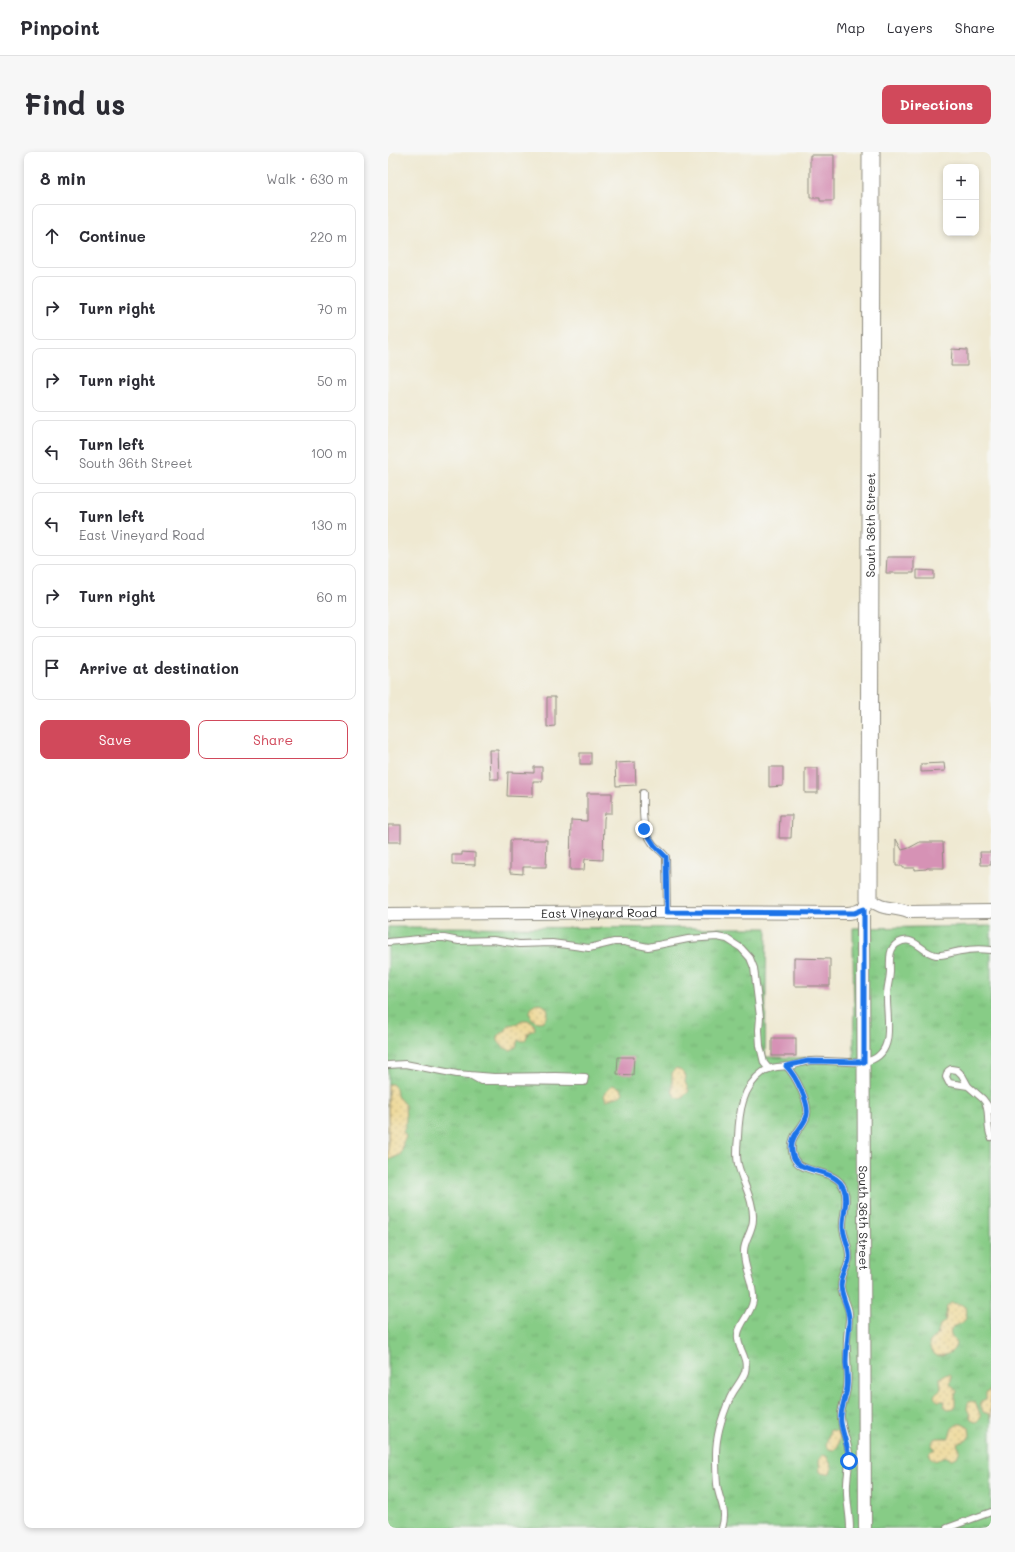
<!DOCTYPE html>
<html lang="en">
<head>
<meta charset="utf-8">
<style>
  body { margin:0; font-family:Mali,sans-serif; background:#f7f7f7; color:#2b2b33 }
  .controls { position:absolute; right:12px; top:12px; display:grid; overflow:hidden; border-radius:8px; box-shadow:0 2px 6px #0003 }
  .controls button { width:36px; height:36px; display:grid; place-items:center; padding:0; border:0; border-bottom:1px solid #e1e1e2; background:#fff; color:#2b2b33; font:20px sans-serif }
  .stop { position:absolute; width:12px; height:12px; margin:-9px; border:3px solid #1a73e8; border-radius:50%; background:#fff }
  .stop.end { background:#1a73e8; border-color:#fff; box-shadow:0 1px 4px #0008 }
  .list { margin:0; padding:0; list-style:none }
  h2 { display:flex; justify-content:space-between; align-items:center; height:52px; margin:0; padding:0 16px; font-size:17px }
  h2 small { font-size:13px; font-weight:400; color:#7c7c81 }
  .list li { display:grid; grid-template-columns:26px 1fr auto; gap:12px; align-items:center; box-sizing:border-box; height:64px; margin:0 8px 8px; padding:0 8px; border:1px solid #e1e1e2; border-radius:8px }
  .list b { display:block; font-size:15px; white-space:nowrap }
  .list p { margin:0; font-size:13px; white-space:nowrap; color:#7c7c81 }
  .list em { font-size:13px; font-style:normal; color:#7c7c81 }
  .actions { display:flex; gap:8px; padding:12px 16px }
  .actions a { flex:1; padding:9px 0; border:1px solid #d1495b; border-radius:8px; text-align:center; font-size:14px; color:#d1495b }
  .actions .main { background:#d1495b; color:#fff }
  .icon { flex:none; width:22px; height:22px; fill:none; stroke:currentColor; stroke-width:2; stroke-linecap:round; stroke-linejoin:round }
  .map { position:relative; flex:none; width:603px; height:1376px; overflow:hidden; border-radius:8px }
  header { display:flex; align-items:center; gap:24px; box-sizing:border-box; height:56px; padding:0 20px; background:#fff; border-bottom:1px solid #e1e1e2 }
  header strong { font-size:19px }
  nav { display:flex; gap:22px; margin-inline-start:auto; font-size:14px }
  .intro { display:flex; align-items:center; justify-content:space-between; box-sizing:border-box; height:96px; padding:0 24px }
  h1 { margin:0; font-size:28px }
  .button { padding:10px 18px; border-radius:8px; background:#d1495b; color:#fff; font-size:14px; font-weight:700 }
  main { display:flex; gap:24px; padding:0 24px }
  aside { flex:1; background:#fff; border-radius:8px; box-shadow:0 2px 6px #0003 }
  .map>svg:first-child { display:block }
  .grass { fill:url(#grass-tufts); stroke:#597c58 }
  .sand { fill:url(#sand-dots); stroke:#8c8264 }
  .building { fill:#d692b5 }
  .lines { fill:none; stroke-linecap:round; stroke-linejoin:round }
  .lane-casing { stroke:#8d8a7e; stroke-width:8 }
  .street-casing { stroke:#8d8a7e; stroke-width:14 }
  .secondary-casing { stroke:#8d8a7e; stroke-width:19 }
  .lane { stroke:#fff; stroke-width:6 }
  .street { stroke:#fff; stroke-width:12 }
  .secondary { stroke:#fff; stroke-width:17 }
  .route { stroke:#1a73e8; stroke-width:5 }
  .labels { text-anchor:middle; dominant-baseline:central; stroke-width:3; stroke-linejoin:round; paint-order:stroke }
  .street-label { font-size:12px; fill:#2b2b2b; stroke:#f6f6f2 }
</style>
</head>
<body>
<header>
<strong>Pinpoint</strong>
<nav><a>Map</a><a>Layers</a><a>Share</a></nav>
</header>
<div class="intro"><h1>Find us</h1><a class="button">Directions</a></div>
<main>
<aside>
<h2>8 min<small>Walk · 630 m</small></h2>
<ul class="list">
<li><svg class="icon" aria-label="ahead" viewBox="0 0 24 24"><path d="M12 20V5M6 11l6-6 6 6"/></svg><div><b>Continue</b></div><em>220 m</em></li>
<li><svg class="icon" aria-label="right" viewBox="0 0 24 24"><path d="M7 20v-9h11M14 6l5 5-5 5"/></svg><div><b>Turn right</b></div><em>70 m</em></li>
<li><svg class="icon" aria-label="right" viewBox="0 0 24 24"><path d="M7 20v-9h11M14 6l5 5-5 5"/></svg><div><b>Turn right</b></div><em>50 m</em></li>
<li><svg class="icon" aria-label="left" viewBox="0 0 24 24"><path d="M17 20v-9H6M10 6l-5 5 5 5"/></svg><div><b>Turn left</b><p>South 36th Street</p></div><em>100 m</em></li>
<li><svg class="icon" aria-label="left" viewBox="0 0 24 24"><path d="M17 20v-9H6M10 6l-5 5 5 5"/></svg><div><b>Turn left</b><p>East Vineyard Road</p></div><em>130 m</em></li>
<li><svg class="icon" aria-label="right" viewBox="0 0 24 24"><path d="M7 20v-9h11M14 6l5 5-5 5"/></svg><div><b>Turn right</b></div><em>60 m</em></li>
<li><svg class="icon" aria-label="arrive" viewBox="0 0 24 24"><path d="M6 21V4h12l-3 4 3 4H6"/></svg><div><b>Arrive at destination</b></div></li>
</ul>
<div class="actions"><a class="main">Save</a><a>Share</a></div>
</aside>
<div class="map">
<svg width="603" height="1376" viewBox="0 0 603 1376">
  <defs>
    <pattern id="grass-tufts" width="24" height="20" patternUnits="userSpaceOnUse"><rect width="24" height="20" fill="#87cc86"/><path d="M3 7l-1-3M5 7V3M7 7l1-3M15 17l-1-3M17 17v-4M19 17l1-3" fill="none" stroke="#75af74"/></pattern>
    <pattern id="sand-dots" width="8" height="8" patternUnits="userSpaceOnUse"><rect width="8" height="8" fill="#eeda9e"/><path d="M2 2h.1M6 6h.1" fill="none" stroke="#cb8" stroke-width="1.8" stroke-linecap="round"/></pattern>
  </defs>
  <rect width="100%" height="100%" fill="#f6f6f2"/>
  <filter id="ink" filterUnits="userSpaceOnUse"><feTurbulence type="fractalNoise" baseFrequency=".025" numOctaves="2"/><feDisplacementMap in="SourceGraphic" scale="8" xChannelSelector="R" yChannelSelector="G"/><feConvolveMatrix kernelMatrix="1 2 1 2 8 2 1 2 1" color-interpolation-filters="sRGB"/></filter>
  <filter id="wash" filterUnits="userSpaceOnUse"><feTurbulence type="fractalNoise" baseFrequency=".012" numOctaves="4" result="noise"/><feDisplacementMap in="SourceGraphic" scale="16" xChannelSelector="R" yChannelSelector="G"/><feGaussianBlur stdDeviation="0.9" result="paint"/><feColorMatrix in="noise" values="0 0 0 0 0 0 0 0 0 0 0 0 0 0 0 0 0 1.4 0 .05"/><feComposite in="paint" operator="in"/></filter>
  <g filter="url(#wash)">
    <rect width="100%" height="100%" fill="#efe9d2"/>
    <!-- grass -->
    <path class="grass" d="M603 774V1376H0V775L379 776 377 905 466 907 465 776Z"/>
    <!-- sand -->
    <g class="sand">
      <circle cx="151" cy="861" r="9"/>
      <path d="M134 868H140L146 872 147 877 140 881 138 887 135 889 130 888 128 895 123 898C116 897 109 891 109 884L117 879 121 873 128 872Z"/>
      <path d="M288 916 292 918 298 924 297 930 301 939 294 946 287 945 284 939V920Z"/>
      <path d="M0 932H4L8 936 9 944 17 953C17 962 20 971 15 979L18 985 15 991 14 999 12 1003 0 1008Z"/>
      <path d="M224 933 233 936 235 941 232 944 218 948 216 943Z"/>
      <path d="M563 1151 572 1152 578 1155C583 1178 559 1169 563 1183 564 1187 567 1188 568 1192 566 1201 557 1204 549 1204L543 1199 541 1191 550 1181 552 1173 557 1169 559 1154Z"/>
      <path d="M562 1222 564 1225 562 1231 569 1239 567 1244V1253L565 1256 560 1257 556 1254 557 1249H550C542 1244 549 1240 553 1237L552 1226 556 1223Z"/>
      <path d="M603 1238V1266L601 1262 595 1260 592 1252 593 1249 598 1247V1241Z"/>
      <path d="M583 1249C589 1251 587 1252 590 1257 592 1263 595 1265 588 1270L585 1269C581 1266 582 1261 579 1257L580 1251Z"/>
      <path d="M570 1272H576L581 1275 582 1283 579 1288 570 1291 569 1293 572 1298 569 1305 563 1307 556 1304C551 1306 549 1311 544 1307L541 1301 543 1299 547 1297 544 1293 545 1288 549 1286H561L564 1276Z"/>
      <path d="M442 1278 449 1279 452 1283 450 1294 446 1298 441 1297 438 1293Z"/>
      <path d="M436 1303 439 1305 444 1315 442 1321 436 1322 432 1320 431 1309 433 1304Z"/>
    </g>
    <g id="blocks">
      <!-- building -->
      <g class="building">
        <path d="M422 3H446V49H432V46H422Z"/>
        <path d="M564 197 579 198V214H563Z"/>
        <path d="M499 405H526V421H498Z"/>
        <path d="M529 418 546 419V427H529Z"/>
        <path d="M159 545H167V574L159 575Z"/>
        <path d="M101 598H110L111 627H102Z"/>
        <rect x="192" y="601" width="11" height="11"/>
        <path d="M247 610 248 633 228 634 227 611Z"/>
        <path d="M556 611 557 619 533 620V612Z"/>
        <path d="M146 615H154V629H145V645L119 644 120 620 146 621Z"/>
        <path d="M381 615H395V634L381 635Z"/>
        <rect x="417" y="616" width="13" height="25"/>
        <path d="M199 641H224V661H217L216 667 215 708 197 707 196 718H182L183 668 199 669Z"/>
        <path d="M392 663H404L403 686H391Z"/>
        <rect x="0" y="673" width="13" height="17"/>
        <path d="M508 687 514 698 521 696 532 690H555L556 716H539L538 717 527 718V716H515V714H508Z"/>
        <path d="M122 688H159L158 715H135V722L122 721Z"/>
        <path d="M74 700 87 701V713L64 712V703H74Z"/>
        <path d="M592 700H603V713H593Z"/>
        <path d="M406 806 442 807V834H406Z"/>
        <rect x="384" y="886" width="24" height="18"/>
        <path d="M230 905H246L245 923 229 922Z"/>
      </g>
    </g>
  </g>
  <g filter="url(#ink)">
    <use href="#blocks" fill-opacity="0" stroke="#8d8a7e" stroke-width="1"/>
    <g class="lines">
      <!-- lane casing -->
      <g class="lane-casing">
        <g id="lane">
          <path d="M255 641C255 660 253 676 265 692 269 697 275 700 278 705L279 760"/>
          <path d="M0 790 41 786H56L71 789 105 788 131 792 164 791 201 796 226 790H236L260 795 300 787 329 785 339 787 353 796 362 806 366 816 372 865 371 878 372 894 376 911 381 917"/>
          <path d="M0 913 17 912 69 922 106 925 167 924 197 925 196 930H189L106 929H93L82 923"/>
          <path d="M398 914C407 923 424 954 418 966 413 978 402 983 404 999 406 1026 448 1013 456 1037 461 1051 454 1063 455 1076 456 1086 462 1095 461 1106 460 1116 453 1124 453 1135 454 1144 460 1152 461 1161 462 1170 459 1178 459 1188 458 1203 461 1220 459 1236 458 1245 454 1253 453 1262 452 1275 460 1288 461 1301 462 1314 458 1327 459 1340 459 1352 462 1364 462 1376"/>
          <path d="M580 934 561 931 558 925 560 919 563 917 569 918 574 923 580 934 595 947 603 958"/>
          <path d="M598 953C602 963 598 974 603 985"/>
          <path d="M334 1376C340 1357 331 1350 329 1332 328 1322 328 1311 328 1302 328 1284 335 1262 342 1246 346 1237 354 1229 357 1220 361 1204 348 1196 350 1182 352 1170 363 1162 365 1149 367 1132 355 1116 356 1099 356 1088 365 1079 365 1067 366 1048 354 1030 350 1012 348 1003 349 994 350 985 351 961 354 935 375 920 383 914 393 915 401 914 408 913 415 910 422 909 440 908 458 911 476 910 510 904 498 867 499 843 499 835 502 827 502 819 502 810 500 796 510 791 527 782 533 801 548 803 556 804 565 800 573 799 583 797 593 797 603 798"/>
          <path d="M559 1376 603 1360"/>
        </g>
      </g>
      <!-- street casing -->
      <g class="street-casing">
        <g id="street">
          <path id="s1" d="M475 757 477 1376"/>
          <path id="s2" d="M0 762 279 760 460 761C470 760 479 757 481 747 495 759 505 754 520 760L603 759"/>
        </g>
      </g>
      <!-- secondary casing -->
      <g class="secondary-casing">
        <g id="secondary">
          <path id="s3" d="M481 747 483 0"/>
        </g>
      </g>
      <!-- lane -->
      <use href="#lane" class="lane"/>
      <!-- street -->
      <use href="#street" class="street"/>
      <!-- secondary -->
      <use href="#secondary" class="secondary"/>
    </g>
  </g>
  <g class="lines" filter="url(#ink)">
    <!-- route -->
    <path class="route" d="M256 677 267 694 278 705 279 760 460 761H466L476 757V910L420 909 398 914C407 923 424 954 418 966 413 978 402 983 404 999 406 1025 447 1013 456 1037 461 1050 454 1063 455 1076 456 1087 463 1097 461 1108 459 1117 453 1125 453 1134 454 1148 463 1158 461 1172 460 1186 458 1198 458 1211 459 1219 460 1228 459 1236 458 1247 451 1259 453 1271 455 1284 461 1296 461 1309"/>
  </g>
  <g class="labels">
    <!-- street labels -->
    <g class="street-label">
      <text stroke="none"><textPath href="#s3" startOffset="374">South 36th Street</textPath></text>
      <text stroke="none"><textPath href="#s2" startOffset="211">East Vineyard Road</textPath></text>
      <text stroke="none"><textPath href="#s1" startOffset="309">South 36th Street</textPath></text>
    </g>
  </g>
</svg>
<div class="controls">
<button>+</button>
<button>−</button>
</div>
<div class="stop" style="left:461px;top:1309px"></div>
<div class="stop end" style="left:256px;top:677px"></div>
</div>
</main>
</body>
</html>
